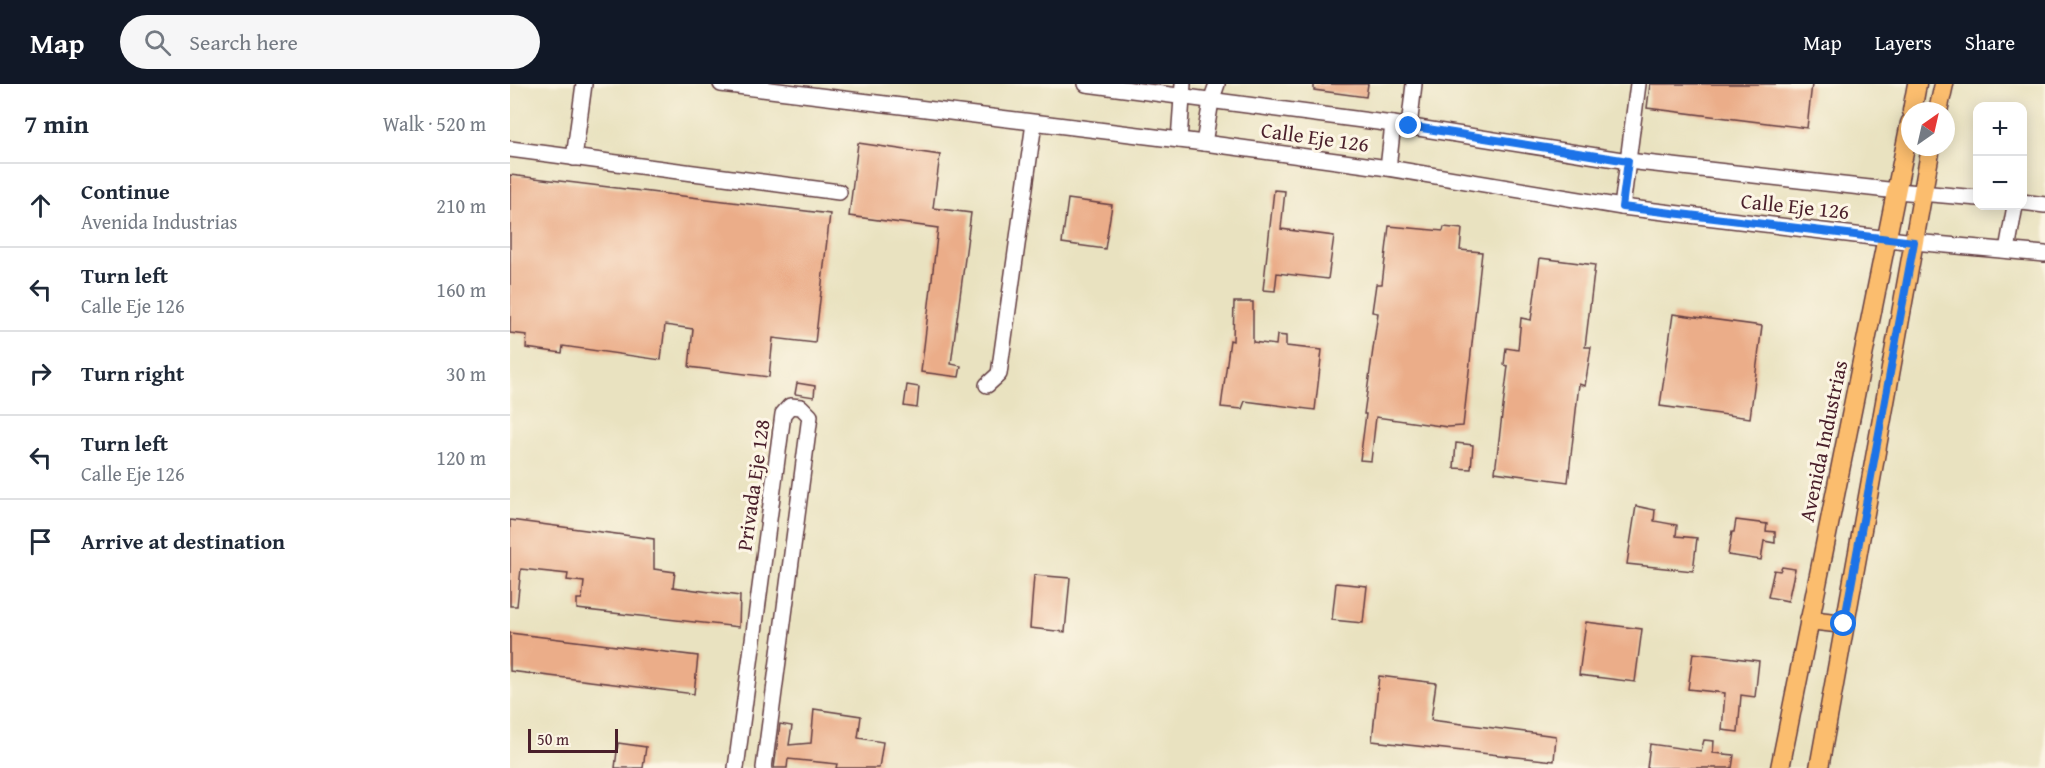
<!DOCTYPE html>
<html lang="en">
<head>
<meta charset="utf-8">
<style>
  body { margin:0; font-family:"Gentium Book Plus",serif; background:#f6f6f7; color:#1f2937 }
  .controls { position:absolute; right:18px; top:18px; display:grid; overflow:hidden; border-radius:12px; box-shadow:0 3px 15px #0003 }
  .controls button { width:54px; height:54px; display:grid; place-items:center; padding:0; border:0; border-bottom:2px solid #e0e1e3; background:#fff; color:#1f2937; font:30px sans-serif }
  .compass { position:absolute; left:1391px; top:18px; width:54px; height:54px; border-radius:50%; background:#fff; box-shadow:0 3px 15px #0003; rotate:34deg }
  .scale { position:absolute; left:18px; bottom:15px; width:90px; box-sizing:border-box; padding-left:6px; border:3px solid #4a1f2b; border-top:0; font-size:16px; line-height:21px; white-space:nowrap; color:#4a1f2b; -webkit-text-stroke:4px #fcf5e5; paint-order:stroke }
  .stop { position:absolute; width:18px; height:18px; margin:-14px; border:4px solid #1a73e8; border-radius:50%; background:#fff }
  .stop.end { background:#1a73e8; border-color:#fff; box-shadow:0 2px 6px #0008 }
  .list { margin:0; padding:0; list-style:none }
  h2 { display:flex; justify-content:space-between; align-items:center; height:78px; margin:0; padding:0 24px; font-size:26px }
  h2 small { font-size:20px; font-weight:400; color:#747a83 }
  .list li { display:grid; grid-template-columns:39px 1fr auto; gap:18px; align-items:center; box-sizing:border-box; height:84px; padding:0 24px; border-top:2px solid #e0e1e3 }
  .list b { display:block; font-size:22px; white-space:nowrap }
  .list p { margin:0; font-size:20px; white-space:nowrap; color:#747a83 }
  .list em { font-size:20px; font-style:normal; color:#747a83 }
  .icon { flex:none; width:33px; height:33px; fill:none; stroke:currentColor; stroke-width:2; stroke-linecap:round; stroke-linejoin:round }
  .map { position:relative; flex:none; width:1535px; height:684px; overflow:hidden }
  header { display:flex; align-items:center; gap:36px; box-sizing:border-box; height:84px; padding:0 30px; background:#111827; color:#fff }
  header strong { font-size:28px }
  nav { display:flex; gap:33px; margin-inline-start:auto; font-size:21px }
  .search { width:420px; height:54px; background:#f6f6f7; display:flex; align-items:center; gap:15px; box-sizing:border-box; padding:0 21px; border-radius:33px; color:#747a83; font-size:22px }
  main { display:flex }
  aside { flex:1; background:#fff }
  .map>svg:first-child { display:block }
  .building { fill:#ebad89 }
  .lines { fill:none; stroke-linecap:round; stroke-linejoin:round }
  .minor-casing { stroke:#623c41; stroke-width:18 }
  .major-casing { stroke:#623c41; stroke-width:21 }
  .minor { stroke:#fff; stroke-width:15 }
  .major { stroke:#fbbd6e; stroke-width:18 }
  .route { stroke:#1a73e8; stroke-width:8 }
  .labels { text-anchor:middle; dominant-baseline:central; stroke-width:6; stroke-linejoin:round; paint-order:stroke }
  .street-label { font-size:21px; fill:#4a1f2b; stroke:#fcf5e5 }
</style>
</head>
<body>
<header>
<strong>Map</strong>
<div class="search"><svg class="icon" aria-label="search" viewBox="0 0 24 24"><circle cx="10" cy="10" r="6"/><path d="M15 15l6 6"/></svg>Search here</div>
<nav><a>Map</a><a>Layers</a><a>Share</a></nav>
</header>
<main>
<aside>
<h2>7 min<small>Walk · 520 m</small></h2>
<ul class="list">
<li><svg class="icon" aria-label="ahead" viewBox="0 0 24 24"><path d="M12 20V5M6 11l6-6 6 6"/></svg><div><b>Continue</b><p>Avenida Industrias</p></div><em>210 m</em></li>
<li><svg class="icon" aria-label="left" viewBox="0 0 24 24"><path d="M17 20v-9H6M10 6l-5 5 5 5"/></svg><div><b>Turn left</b><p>Calle Eje 126</p></div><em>160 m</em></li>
<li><svg class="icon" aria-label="right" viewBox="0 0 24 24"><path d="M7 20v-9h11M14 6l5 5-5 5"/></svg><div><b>Turn right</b></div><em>30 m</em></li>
<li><svg class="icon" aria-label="left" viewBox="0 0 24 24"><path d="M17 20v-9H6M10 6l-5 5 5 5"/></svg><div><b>Turn left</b><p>Calle Eje 126</p></div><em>120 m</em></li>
<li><svg class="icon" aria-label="arrive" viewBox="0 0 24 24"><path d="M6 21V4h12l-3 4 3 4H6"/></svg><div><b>Arrive at destination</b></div></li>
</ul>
</aside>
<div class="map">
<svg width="1535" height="684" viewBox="0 0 1535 684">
  <rect width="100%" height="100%" fill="#fcf5e5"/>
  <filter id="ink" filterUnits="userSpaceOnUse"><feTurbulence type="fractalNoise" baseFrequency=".0167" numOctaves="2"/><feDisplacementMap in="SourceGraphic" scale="12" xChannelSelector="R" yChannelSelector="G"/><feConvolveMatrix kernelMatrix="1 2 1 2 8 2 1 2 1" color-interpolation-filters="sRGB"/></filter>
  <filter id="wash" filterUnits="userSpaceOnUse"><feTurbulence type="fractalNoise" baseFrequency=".008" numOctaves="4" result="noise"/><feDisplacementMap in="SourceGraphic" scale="24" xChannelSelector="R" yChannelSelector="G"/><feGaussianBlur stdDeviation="1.35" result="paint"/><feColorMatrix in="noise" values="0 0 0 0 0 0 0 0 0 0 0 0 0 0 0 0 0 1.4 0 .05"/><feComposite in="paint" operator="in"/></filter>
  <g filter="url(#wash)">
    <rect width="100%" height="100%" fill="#e9e2c0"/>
    <g id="blocks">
      <!-- building -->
      <g class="building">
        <path d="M804 0H858L856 13 804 6Z"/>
        <path d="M1140 0H1302L1297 44 1137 24Z"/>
        <path d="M348 59 430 71 423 124 461 129 441 280 451 282 449 293 411 288 428 144 339 132Z"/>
        <path d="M0 91 320 130 305 259 263 254 259 293 179 283 183 245 155 241 151 276 53 262 52 269 16 264 17 251 0 249Z"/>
        <path d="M764 106 775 107 771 145 824 152 818 195 767 189 765 207 753 206Z"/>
        <path d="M558 115 602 121 595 165 552 159Z"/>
        <path d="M879 142 933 147 934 143 952 145 950 166 972 168 953 342 938 343 866 333 861 377 850 376 856 330H854L868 229 862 228 866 200H872Z"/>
        <path d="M1030 174 1085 181 1075 263H1081L1075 302 1069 300 1058 398 985 388 998 282 994 281 996 264 1008 266 1011 234 1021 236Z"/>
        <path d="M724 218H743V258L766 261 767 251 776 252V262L812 266 805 326 735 317 732 325 711 323 720 256 723 257Z"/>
        <path d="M1163 230 1252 242 1240 334 1150 322Z"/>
        <path d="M287 299 305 302 304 313 285 310Z"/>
        <path d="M397 301 409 303 407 324 394 322Z"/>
        <path d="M946 359 963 361 961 385 944 384Z"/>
        <path d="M1126 422 1145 426 1144 437 1167 441 1166 452 1187 454 1183 487 1117 480Z"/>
        <path d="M0 436 144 455V485L165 488 163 503 230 512 229 543 67 525V515H72L74 498 57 496 58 490 11 485 7 522H0Z"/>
        <path d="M1226 436 1257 440 1256 447 1265 448V459L1254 457 1251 476 1218 471 1222 448H1224Z"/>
        <path d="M1272 483 1285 485 1278 517 1258 513 1264 486 1270 487Z"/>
        <path d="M524 491 560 494 555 548 520 544Z"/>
        <path d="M826 499 857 502 853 539 822 536Z"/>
        <path d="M1076 538 1132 545 1125 598 1069 591Z"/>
        <path d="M0 549 188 572 184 610 0 587Z"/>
        <path d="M1183 569 1249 577 1245 613 1231 611 1228 648 1212 646 1215 609 1178 605Z"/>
        <path d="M869 592 926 599 921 636 1046 652 1044 677 862 657Z"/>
        <path d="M304 625 351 632 348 654 373 658 369 684H326L327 680 278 675 277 684H264L270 640 282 642 279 661 301 659Z"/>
        <path d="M1194 656 1204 657 1203 669 1224 671 1222 684H1137L1140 660 1191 667Z"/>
        <path d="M108 659 136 663 133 684H105Z"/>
      </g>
    </g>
  </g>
  <g filter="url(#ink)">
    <use href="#blocks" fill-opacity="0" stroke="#623c41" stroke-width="1.5"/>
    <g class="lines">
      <!-- minor casing -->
      <g class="minor-casing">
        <g id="minor">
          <path d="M211 0 694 59 878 84 1112 123 1404 158 1535 170"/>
          <path d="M576 0 883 40 1118 77 1387 107 1468 114"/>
          <path d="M899 43 904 0"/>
          <path d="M669 56 673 0"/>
          <path d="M694 59 701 17 707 0"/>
          <path d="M0 65 329 108"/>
          <path d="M64 74 74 0"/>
          <path d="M878 84 883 40"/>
          <path d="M1512 118 1535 121"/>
          <path d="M1112 123 1128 0"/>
          <path d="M1497 166 1505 122"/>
          <path d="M477 301 489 290 524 39"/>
          <path d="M226 684 273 330 280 322 291 323 300 332 254 684"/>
        </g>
      </g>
      <!-- major casing -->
      <g class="major-casing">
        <g id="major">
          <path d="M1402 27 1407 0"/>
          <path d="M1428 27 1434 0"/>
          <path d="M1299 536 1334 540"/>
          <path d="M1270 684 1400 39"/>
          <path d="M1309 684 1421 63"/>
        </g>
      </g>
      <!-- minor -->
      <use href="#minor" class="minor"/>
      <!-- major -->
      <use href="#major" class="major"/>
    </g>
  </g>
  <g class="lines" filter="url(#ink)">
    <!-- route -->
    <path class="route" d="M899 42 1118 77 1112 123 1404 158 1334 540"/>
  </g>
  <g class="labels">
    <!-- street labels -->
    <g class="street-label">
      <text transform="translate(805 53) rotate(8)">Calle Eje 126</text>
      <text transform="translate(1285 122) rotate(6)">Calle Eje 126</text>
      <text transform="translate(1313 357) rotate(-78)">Avenida Industrias</text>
      <text transform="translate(243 401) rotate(-82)">Privada Eje 128</text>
    </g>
  </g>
</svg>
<div class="controls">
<button>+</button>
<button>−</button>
</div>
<svg class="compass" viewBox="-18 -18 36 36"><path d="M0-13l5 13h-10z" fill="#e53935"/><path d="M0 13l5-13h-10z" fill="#747a83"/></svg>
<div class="scale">50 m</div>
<div class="stop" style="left:1334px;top:540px"></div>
<div class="stop end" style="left:899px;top:42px"></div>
</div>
</main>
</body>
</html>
